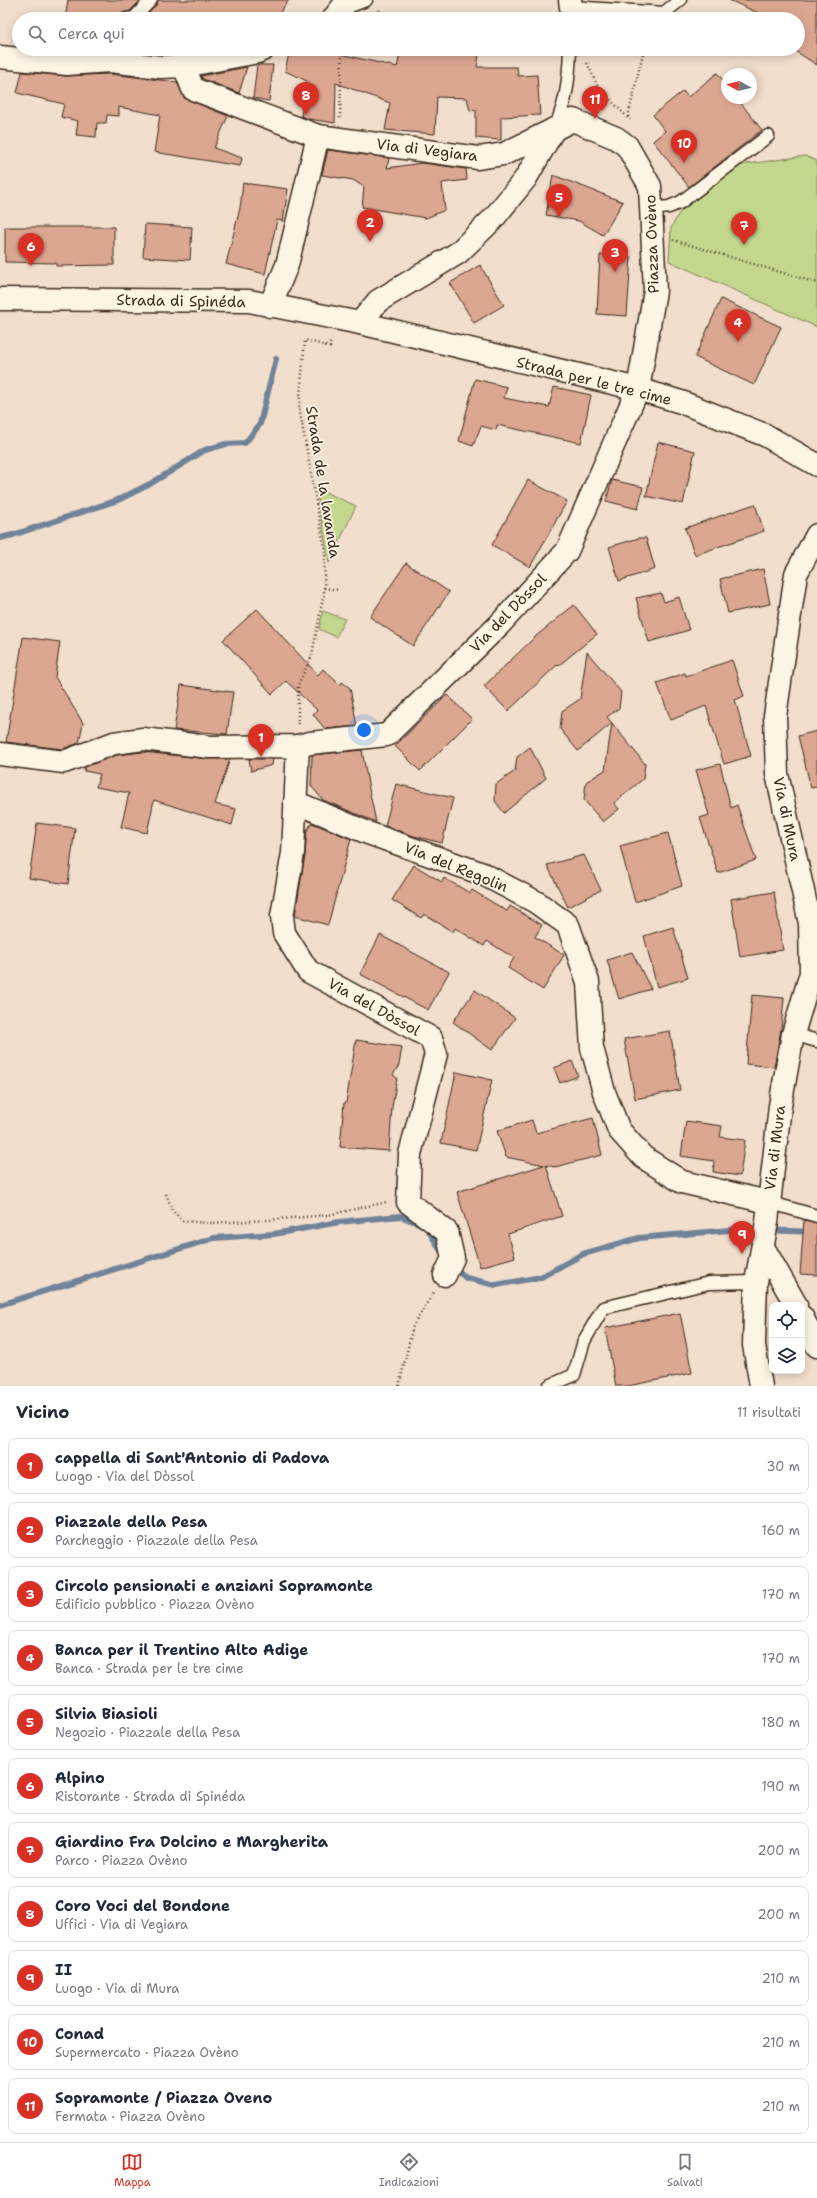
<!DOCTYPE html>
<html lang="it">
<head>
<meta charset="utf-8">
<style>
  body { margin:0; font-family:"Shantell Sans",sans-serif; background:#f2f2f3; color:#1f2937 }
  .controls { position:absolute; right:12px; bottom:12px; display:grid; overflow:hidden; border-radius:8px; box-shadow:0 2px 10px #0003 }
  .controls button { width:36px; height:36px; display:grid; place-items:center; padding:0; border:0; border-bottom:1px solid #e0e1e3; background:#fff; color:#1f2937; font:20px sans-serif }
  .compass { position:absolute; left:721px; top:68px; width:36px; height:36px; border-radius:50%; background:#fff; box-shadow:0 2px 10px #0003; rotate:278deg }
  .you { position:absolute; left:364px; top:730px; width:14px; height:14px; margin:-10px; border:3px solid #fff; border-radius:50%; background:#1a73e8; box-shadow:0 0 0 6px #1a73e833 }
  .badge { display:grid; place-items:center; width:26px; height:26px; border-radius:50%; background:#d93025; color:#fff; font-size:13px; font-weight:700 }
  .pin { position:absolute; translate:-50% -33px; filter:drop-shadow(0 1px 2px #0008) }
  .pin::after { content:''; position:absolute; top:21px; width:14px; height:12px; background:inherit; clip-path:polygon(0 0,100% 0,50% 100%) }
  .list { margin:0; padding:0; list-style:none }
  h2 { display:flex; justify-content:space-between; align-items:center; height:52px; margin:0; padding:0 16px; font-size:17px }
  h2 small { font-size:13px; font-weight:400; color:#747a83 }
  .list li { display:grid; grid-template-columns:26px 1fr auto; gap:12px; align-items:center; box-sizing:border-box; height:56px; margin:0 8px 8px; padding:0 8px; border:1px solid #e0e1e3; border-radius:8px }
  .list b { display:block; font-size:15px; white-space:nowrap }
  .list p { margin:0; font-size:13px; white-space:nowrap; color:#747a83 }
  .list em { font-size:13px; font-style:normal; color:#747a83 }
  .icon { flex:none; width:22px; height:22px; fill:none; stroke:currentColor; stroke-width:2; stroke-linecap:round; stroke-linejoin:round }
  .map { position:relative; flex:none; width:817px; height:1386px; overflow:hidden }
  .search { position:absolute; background:#fff; box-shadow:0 2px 10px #0003; left:12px; right:12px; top:12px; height:44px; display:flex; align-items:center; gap:10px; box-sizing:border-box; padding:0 14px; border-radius:22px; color:#747a83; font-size:15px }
  .sheet { height:756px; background:#fff }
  nav { display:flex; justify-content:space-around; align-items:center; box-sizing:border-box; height:56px; border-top:1px solid #e0e1e3; background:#fff; font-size:11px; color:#747a83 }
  nav a { display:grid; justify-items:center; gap:2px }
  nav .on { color:#d93025 }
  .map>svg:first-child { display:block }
  .green { fill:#c3d88e; stroke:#7f8156 }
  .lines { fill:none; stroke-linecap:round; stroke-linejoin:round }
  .stream { stroke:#6f8399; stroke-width:6 }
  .building { fill:#dca791; stroke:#3b2a1e }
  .lane-casing { stroke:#3b2a1e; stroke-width:15 }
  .street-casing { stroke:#3b2a1e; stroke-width:25 }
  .secondary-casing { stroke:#3b2a1e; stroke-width:25 }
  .path { stroke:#3b2a1e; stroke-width:2.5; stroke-dasharray:1 3; stroke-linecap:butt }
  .lane { stroke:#fcf5e5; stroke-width:12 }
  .street { stroke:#fcf5e5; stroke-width:22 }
  .secondary { stroke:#fcf5e5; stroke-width:22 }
  .labels { text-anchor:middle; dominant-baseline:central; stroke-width:3.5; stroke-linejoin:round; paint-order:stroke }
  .street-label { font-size:15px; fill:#3b2a1e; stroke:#fcf5e5 }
</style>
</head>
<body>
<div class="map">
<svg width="817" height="1386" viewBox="0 0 817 1386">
  <rect width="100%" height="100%" fill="#f2decc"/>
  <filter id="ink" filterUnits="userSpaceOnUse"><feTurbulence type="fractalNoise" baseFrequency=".025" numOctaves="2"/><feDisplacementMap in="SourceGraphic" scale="8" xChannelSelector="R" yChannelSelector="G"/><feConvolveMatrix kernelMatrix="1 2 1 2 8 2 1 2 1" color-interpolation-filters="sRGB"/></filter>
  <g filter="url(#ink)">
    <!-- green -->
    <g class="green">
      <path d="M805 156 817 161V327L669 261 671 228 679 213 740 165Z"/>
      <path d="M316 488 356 506 329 563Z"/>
      <path d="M323 611 345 619 336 637 319 629Z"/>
    </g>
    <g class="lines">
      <!-- stream -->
      <g class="stream">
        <path d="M0 538 13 535 118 500 150 484 205 450 226 444 245 443 260 424 276 359"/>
        <path d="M453 1266 466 1278 496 1285 541 1277 583 1254 639 1238 741 1229 817 1232"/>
        <path d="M0 1305 214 1238 274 1234 339 1222 400 1216 426 1226 445 1258"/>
      </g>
    </g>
    <!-- building -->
    <g class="building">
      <path d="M68 0H141L130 11 122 13 120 19H65Z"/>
      <path d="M158 0H289L275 19H143L156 5Z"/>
      <path d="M729 0H817V65L792 49H798V19H763L765 16Z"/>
      <path d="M125 49H159L157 54Z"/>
      <path d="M290 49H318L397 67 401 49H480L477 67H517L518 76 537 75 540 115 501 117V140L476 138V110L470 111 467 98 437 97 435 134 385 130 390 103 336 83 335 123 309 119 301 116 307 81 285 71Z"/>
      <path d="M257 65H273L269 101 253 98Z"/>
      <path d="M247 67 239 93 203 79 201 76Z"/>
      <path d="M22 72 66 76 110 74 177 82 184 98 228 116 214 148 242 158 240 166 154 152 160 115 119 107V116L107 115 106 123H97L96 137 76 135 78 121 61 117 64 104 17 93Z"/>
      <path d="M717 73 727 85V98H737L762 130 689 187 653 141 665 131 653 115 683 91 688 97Z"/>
      <path d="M328 150 389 158 387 168 422 163 466 169 467 180 442 183 445 210 426 218 362 207 364 187 353 180 322 175Z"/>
      <path d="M553 175 623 202 603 235 579 221 546 215Z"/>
      <path d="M243 183 288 189 283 221 277 220 265 274 226 264 240 208Z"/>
      <path d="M145 224 192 227 190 260 143 257Z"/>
      <path d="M5 227H114V265L56 266V263L5 262Z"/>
      <path d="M600 255 631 257 627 316 597 314Z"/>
      <path d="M480 265 504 305 474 323 450 283Z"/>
      <path d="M721 299 781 327 754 385 695 357Z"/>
      <path d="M475 379 507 387 504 398 549 407 554 387 591 395 581 443 497 425 496 430 481 426 473 446 459 441Z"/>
      <path d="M658 442 695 451 683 504 646 496Z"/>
      <path d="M528 480 567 501 530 567 492 545Z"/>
      <path d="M612 480 643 487 638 509 606 501Z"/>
      <path d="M755 504 764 531 695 555 685 528Z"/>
      <path d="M639 538H646L655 569 619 581 609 547Z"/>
      <path d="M406 563 449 592 413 646 370 617Z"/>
      <path d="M763 569 770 604 728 613 720 579Z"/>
      <path d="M661 593 664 602 679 597 689 630 649 642 636 598Z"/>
      <path d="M574 605 597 634 558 666 557 665 508 711 484 686 535 637Z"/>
      <path d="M257 609 318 675 323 669 340 685 342 682 350 688 357 726 325 729 313 714 317 710 286 681 272 694 223 640Z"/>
      <path d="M23 637 60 642 55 677 83 723 79 743 62 749 6 742Z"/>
      <path d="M587 652 621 692 619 708 607 717 645 764 643 779 614 803 619 809 603 822 584 800 586 782 605 770 612 723 578 751 560 729 562 711 580 699Z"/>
      <path d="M732 660 744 696 735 700 751 756 724 764 706 706 671 720 657 683 685 673 686 676Z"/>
      <path d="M181 685 233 692 227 734 174 730Z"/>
      <path d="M447 695 472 719 420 771 395 746Z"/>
      <path d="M817 731V787L811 788 798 736Z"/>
      <path d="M530 747 546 778 504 813 495 801 496 784 515 771 517 757Z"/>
      <path d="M362 750 369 789 376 822 323 800 311 786 312 755Z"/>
      <path d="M143 752 209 759H230L215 804 236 809 232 825 154 800 147 833 121 827 129 793 96 787 100 774 84 771 85 767 117 755Z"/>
      <path d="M249 759H273L272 765 251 771Z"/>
      <path d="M720 764 731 808 737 805 756 860 718 873 700 818 709 815 696 770Z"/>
      <path d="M396 784 453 798 442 843 414 836 385 826Z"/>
      <path d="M37 823 75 828 68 884 29 878Z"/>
      <path d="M312 823 351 839 328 925 295 916 305 855 307 830Z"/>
      <path d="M668 833 682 886 635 902 620 846Z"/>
      <path d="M584 855 601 890 568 907 547 865Z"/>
      <path d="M414 865 442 882 444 878 470 893 472 890 507 911 510 906 542 925 535 937 564 955 543 990 508 968 514 958 487 941 484 946 455 928 453 932 424 914 421 918 392 900Z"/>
      <path d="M774 892 783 950 740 957 731 899Z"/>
      <path d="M673 927 688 978 657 987 644 936Z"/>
      <path d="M380 935 449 972 428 1010 360 974Z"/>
      <path d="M632 952 651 989 619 999 607 960Z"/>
      <path d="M475 990 515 1018 492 1050 453 1022Z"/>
      <path d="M752 995 784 998 781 1029 774 1067 746 1064Z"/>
      <path d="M670 1031 680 1090 635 1099 624 1039Z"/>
      <path d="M356 1040 402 1047 399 1065 393 1075 397 1078 392 1107 389 1151 340 1147 344 1103H346Z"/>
      <path d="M572 1061 578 1076 560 1083 554 1068Z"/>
      <path d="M456 1072 492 1080 476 1150 441 1143Z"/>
      <path d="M593 1118 602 1155 555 1167 546 1165 562 1216 508 1234 515 1257 480 1267 457 1192 544 1165 506 1157 497 1131 532 1120 536 1133Z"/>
      <path d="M686 1121 722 1126 720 1137 745 1140 740 1176 713 1172 714 1161 681 1156Z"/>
      <path d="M804 1220 817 1223V1275L800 1274Z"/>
      <path d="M680 1313 692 1373 628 1386H616L605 1328Z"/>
    </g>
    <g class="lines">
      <!-- lane casing -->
      <g class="lane-casing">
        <g id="lane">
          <path d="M343 9 366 0"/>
          <path d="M127 19 134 18 151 0"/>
          <path d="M571 19V7L664 13 680 0"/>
          <path d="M555 127C567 102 569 77 570 49"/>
          <path d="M651 209 669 207 681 202 768 136"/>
          <path d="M793 1034 817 1041"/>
          <path d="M768 1202 817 1216"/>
          <path d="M549 1386 574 1375 584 1341 603 1308 709 1283 756 1282"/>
        </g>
      </g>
      <!-- street casing -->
      <g class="street-casing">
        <g id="street">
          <path d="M570 0 571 7"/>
          <path d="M333 19 348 0"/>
          <path d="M0 57 67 64 110 61 161 67 184 66 193 89 318 136 478 158 504 154 573 120 616 138 627 146 650 186 655 291 638 389 567 551 499 625 387 735 310 743 298 746 210 747 143 739 114 743 64 762 0 754"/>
          <path d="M184 66 258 52 264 49"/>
          <path d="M270 306 287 265 318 136"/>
          <path d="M360 323 378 301 458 253 493 219 526 178 554 129"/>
          <path d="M298 746 293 853 282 916 284 933 308 971 431 1038 436 1054 410 1154 408 1202 447 1232 453 1258 445 1275"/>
          <path d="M295 802 368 833 483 874 536 902 568 925 588 982 592 1048 604 1092 619 1130 643 1157 682 1182 768 1202"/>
          <path d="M763 1247 796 1305"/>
          <path d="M802 1317 817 1346"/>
          <path d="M761 1386 754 1345 756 1282 767 1222 780 1106 793 1034 811 973 810 923 777 774 775 716 796 574 817 535"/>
        </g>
      </g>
      <!-- secondary casing -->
      <g class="secondary-casing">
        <path id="secondary" d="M0 299 249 301 360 323 638 389 681 402 765 435 817 465"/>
      </g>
      <!-- path -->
      <g class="path">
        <path d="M379 10 387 19"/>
        <path d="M587 63 598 87 630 120"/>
        <path d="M628 117 644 49"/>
        <path d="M340 118 342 49"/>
        <path d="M673 240 817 283"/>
        <path d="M324 588 339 590"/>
        <path d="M298 724V685L312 655 324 593 325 551 299 407 305 340 330 347V339"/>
        <path d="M166 1194 172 1210 183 1221 210 1223 268 1220 328 1215 387 1202"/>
        <path d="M399 1386 413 1326 434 1292"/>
      </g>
      <!-- lane -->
      <use href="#lane" class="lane"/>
      <!-- street -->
      <use href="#street" class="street"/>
      <!-- secondary -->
      <use href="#secondary" class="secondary"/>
    </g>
  </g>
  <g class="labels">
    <!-- street labels -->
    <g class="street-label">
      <text transform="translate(427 150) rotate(7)">Via di Vegiara</text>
      <text transform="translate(652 244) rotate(-92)">Piazza Ovèno</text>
      <text transform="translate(181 301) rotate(1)">Strada di Spinéda</text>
      <text transform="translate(594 381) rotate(14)">Strada per le tre cime</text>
      <text transform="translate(323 482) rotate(81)">Strada de la lavanda</text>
      <text transform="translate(508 613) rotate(-46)">Via del Dòssol</text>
      <text transform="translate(787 819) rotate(78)">Via di Mura</text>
      <text transform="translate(456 867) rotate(22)">Via del Regolin</text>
      <text transform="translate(374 1007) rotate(29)">Via del Dòssol</text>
      <text transform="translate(775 1148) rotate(-83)">Via di Mura</text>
    </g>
  </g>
</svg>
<div class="controls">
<button><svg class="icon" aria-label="locate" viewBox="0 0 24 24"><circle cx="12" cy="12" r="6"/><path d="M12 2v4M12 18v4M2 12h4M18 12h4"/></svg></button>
<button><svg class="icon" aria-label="layers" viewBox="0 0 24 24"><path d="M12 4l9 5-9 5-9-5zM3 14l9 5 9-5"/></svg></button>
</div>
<svg class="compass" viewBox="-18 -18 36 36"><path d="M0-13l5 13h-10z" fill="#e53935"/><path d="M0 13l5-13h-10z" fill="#747a83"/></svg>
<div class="you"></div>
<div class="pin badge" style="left:261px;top:757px">1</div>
<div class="pin badge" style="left:370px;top:242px">2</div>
<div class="pin badge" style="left:615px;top:272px">3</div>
<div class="pin badge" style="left:738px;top:342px">4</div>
<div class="pin badge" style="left:559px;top:217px">5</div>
<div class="pin badge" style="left:31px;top:266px">6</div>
<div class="pin badge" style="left:744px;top:245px">7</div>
<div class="pin badge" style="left:306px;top:115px">8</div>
<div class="pin badge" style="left:742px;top:1254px">9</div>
<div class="pin badge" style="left:684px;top:163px">10</div>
<div class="pin badge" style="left:595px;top:119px">11</div>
<div class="search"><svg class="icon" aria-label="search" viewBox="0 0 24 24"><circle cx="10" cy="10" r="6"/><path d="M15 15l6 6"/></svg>Cerca qui</div>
</div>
<section class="sheet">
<h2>Vicino<small>11 risultati</small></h2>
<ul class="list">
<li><span class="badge">1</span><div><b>cappella di Sant'Antonio di Padova</b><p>Luogo · Via del Dòssol</p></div><em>30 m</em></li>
<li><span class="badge">2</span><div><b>Piazzale della Pesa</b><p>Parcheggio · Piazzale della Pesa</p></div><em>160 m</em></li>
<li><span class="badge">3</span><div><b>Circolo pensionati e anziani Sopramonte</b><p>Edificio pubblico · Piazza Ovèno</p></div><em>170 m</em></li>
<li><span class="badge">4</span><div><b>Banca per il Trentino Alto Adige</b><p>Banca · Strada per le tre cime</p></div><em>170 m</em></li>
<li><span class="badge">5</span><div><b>Silvia Biasioli</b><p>Negozio · Piazzale della Pesa</p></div><em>180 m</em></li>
<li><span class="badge">6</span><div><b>Alpino</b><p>Ristorante · Strada di Spinéda</p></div><em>190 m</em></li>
<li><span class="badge">7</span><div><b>Giardino Fra Dolcino e Margherita</b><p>Parco · Piazza Ovèno</p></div><em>200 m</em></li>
<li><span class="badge">8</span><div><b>Coro Voci del Bondone</b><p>Uffici · Via di Vegiara</p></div><em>200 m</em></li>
<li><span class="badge">9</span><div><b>II</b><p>Luogo · Via di Mura</p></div><em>210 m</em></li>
<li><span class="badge">10</span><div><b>Conad</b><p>Supermercato · Piazza Ovèno</p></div><em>210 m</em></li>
<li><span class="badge">11</span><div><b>Sopramonte / Piazza Oveno</b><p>Fermata · Piazza Ovèno</p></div><em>210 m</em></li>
</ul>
</section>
<nav>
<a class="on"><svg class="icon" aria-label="map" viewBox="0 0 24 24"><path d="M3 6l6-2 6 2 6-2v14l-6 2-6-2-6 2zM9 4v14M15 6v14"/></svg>Mappa</a>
<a><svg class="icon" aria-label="directions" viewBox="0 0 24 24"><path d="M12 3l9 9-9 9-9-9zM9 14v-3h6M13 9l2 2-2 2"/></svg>Indicazioni</a>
<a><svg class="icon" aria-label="saved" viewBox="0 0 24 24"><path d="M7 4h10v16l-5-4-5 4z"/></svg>Salvati</a>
</nav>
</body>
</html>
